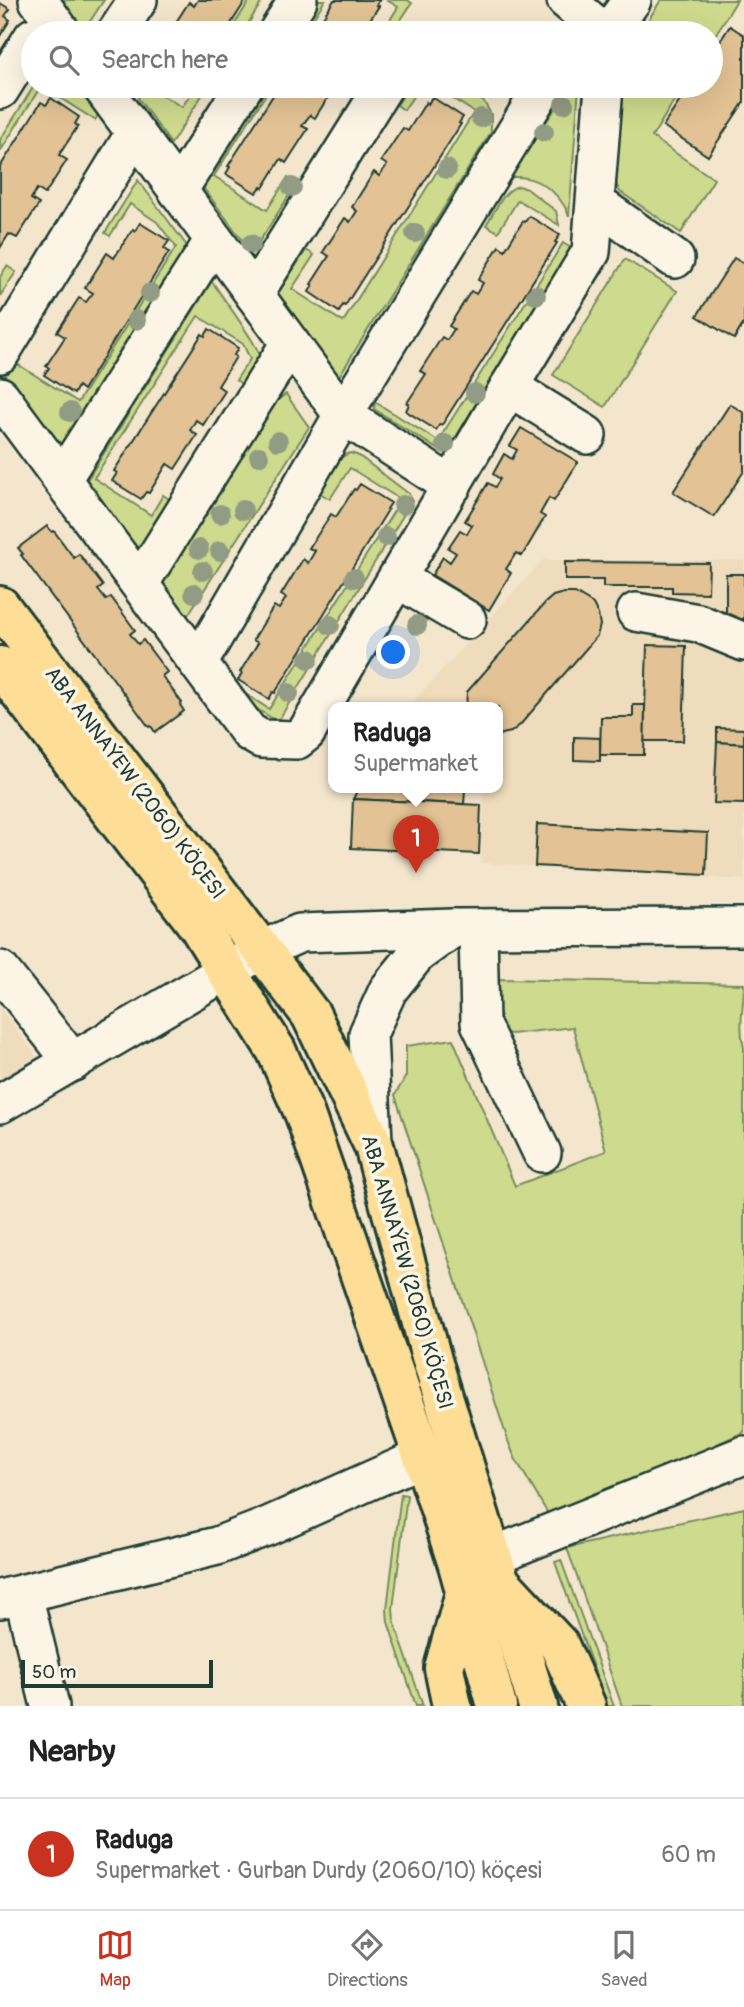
<!DOCTYPE html>
<html lang="en">
<head>
<meta charset="utf-8">
<style>
  body { margin:0; font-family:Pangolin,sans-serif; background:#f6f6f6; color:#222 }
  .scale { position:absolute; left:21px; bottom:18px; width:192px; box-sizing:border-box; padding-left:7px; border:4px solid #1f3d34; border-top:0; font-size:19px; line-height:24px; white-space:nowrap; color:#1f3d34; -webkit-text-stroke:5px #fcf5e5; paint-order:stroke }
  .you { position:absolute; left:394px; top:653px; width:24px; height:24px; margin:-18px; border:5px solid #fff; border-radius:50%; background:#1a73e8; box-shadow:0 0 0 10px #1a73e833 }
  .badge { display:grid; place-items:center; width:46px; height:46px; border-radius:50%; background:#c8321e; color:#fff; font-size:23px; font-weight:700 }
  .pin { position:absolute; translate:-50% -58px; filter:drop-shadow(0 2px 4px #0008) }
  .pin::after { content:''; position:absolute; top:37px; width:24px; height:21px; background:inherit; clip-path:polygon(0 0,100% 0,50% 100%) }
  .popup { position:absolute; left:328px; top:702px; width:175px; height:91px; box-sizing:border-box; display:grid; place-content:center; border-radius:14px; background:#fff; filter:drop-shadow(0 2px 5px #0005); font-size:23px; white-space:nowrap; color:#767676 }
  .popup b { font-size:26px; color:#222 }
  .popup::after { content:''; position:absolute; left:50%; top:100%; margin-left:-14px; border:14px solid transparent; border-top-color:#fff }
  .list { margin:0; padding:0; list-style:none }
  h2 { display:flex; justify-content:space-between; align-items:center; height:91px; margin:0; padding:0 28px; font-size:30px }
  h2 small { font-size:23px; font-weight:400; color:#767676 }
  .list li { display:grid; grid-template-columns:46px 1fr auto; gap:21px; align-items:center; box-sizing:border-box; height:112px; padding:0 28px; border-top:2px solid #e0e0e0 }
  .list b { display:block; font-size:26px; white-space:nowrap }
  .list p { margin:0; font-size:23px; white-space:nowrap; color:#767676 }
  .list em { font-size:23px; font-style:normal; color:#767676 }
  .icon { flex:none; width:38px; height:38px; fill:none; stroke:currentColor; stroke-width:2; stroke-linecap:round; stroke-linejoin:round }
  .map { position:relative; flex:none; width:744px; height:1706px; overflow:hidden }
  .search { position:absolute; background:#fff; box-shadow:0 7px 28px #0002; left:21px; right:21px; top:21px; height:77px; display:flex; align-items:center; gap:18px; box-sizing:border-box; padding:0 24px; border-radius:38px; color:#767676; font-size:26px }
  .sheet { height:203px; background:#fff }
  nav { display:flex; justify-content:space-around; align-items:center; box-sizing:border-box; height:98px; border-top:2px solid #e0e0e0; background:#fff; font-size:19px; color:#767676 }
  nav a { display:grid; justify-items:center; gap:4px }
  nav .on { color:#c8321e }
  .map>svg:first-child { display:block }
  .built { fill:#efdcbc }
  .green { fill:#cedb8e; stroke:#768c61; stroke-width:2 }
  .building { fill:#e3c395; stroke:#1f3d34; stroke-width:2 }
  .lines { fill:none; stroke-linecap:round; stroke-linejoin:round }
  .minor-casing { stroke:#1f3d34; stroke-width:42 }
  .major-casing { stroke:#1f3d34; stroke-width:44 }
  .highway-casing { stroke:#1f3d34; stroke-width:44 }
  .minor { stroke:#fcf5e5; stroke-width:37 }
  .major { stroke:#fedd96; stroke-width:38 }
  .highway { stroke:#fedd96; stroke-width:38 }
  .tree { fill:#929b83 }
  .labels { text-anchor:middle; dominant-baseline:central; stroke-width:7; stroke-linejoin:round; paint-order:stroke }
  .street-label { font-size:21px; fill:#1f3d34; stroke:#fcf5e5 }
</style>
</head>
<body>
<div class="map">
<svg width="744" height="1706" viewBox="0 0 744 1706">
  <rect width="100%" height="100%" fill="#f4e6cd"/>
  <filter id="ink" filterUnits="userSpaceOnUse"><feTurbulence type="fractalNoise" baseFrequency=".0143" numOctaves="2"/><feDisplacementMap in="SourceGraphic" scale="14" xChannelSelector="R" yChannelSelector="G"/><feConvolveMatrix kernelMatrix="1 2 1 2 8 2 1 2 1" color-interpolation-filters="sRGB"/></filter>
  <g filter="url(#ink)">
    <!-- built -->
    <g class="built">
      <path d="M543 560H744V880L481 863 484 787H498V707H408Z"/>
      <path d="M0 1007 39 1060 0 1082Z"/>
    </g>
    <!-- green -->
    <g class="green">
      <path d="M63 0H104L83 32Z"/>
      <path d="M250 0H263L242 33H229Z"/>
      <path d="M315 0H325L304 33H294Z"/>
      <path d="M387 0H407L412 3 392 33H382L398 7Z"/>
      <path d="M661 0H737L711 42V33H640Z"/>
      <path d="M34 86H78L98 115 95 120 41 86 0 152V140Z"/>
      <path d="M147 86 182 107 196 86H208L171 144 138 98Z"/>
      <path d="M260 86H271L214 176 267 210 288 177 297 183 252 253 199 182Z"/>
      <path d="M409 86H420L404 110 397 105Z"/>
      <path d="M433 86H459L484 102 491 114V132L338 378 277 295 306 250 314 255 292 289 343 322 474 112Z"/>
      <path d="M571 86H579L569 216C560 191 534 173 507 178Z"/>
      <path d="M620 86H683L652 137 714 179 681 233 619 191 611 168Z"/>
      <path d="M138 180 187 246 59 447 7 380 5 376 14 362 78 402 176 247 157 222 130 204 110 236 105 233Z"/>
      <path d="M519 186 527 189 556 211 559 225 518 200 498 232 486 225C495 212 503 189 519 186Z"/>
      <path d="M563 243 571 248 448 450 444 452 439 450 374 409 375 402 438 441Z"/>
      <path d="M625 259 677 291 605 407 553 375Z"/>
      <path d="M7 266 16 272 0 296V277Z"/>
      <path d="M212 281C221 296 257 343 260 356 261 366 250 378 245 386L236 380 250 359 243 344 198 316 94 478 151 515 163 495 172 501 140 553 89 487 87 480Z"/>
      <path d="M286 394 309 427 186 618 159 582 274 403Z"/>
      <path d="M351 453 359 456 409 494 412 501 280 718 275 720 229 692 233 686 269 709 401 500 350 468 330 499 318 492C326 479 335 456 351 453Z"/>
      <path d="M495 979 744 984C744 1006 738 1026 744 1048V1432L551 1519 515 1458 508 1441 395 1095 406 1076V1046L453 1039 515 1186 606 1151 573 1027 511 1034 499 1031Z"/>
      <path d="M401 1494 407 1495 393 1609 394 1621 423 1706H416L388 1622 387 1609Z"/>
      <path d="M744 1508V1706H622L567 1548Z"/>
      <path d="M561 1560 612 1701 614 1706H607L606 1703 555 1562Z"/>
    </g>
    <!-- building -->
    <g class="building">
      <path d="M198 0H246L225 33H169L189 2 194 6Z"/>
      <path d="M334 0H380L376 5 379 6 361 33H313Z"/>
      <path d="M0 3 10 9 5 16 10 20 0 36Z"/>
      <path d="M730 26 744 35V102L708 156 663 126 690 86H711V55Z"/>
      <path d="M168 86H192L183 95Z"/>
      <path d="M279 86H335L315 118 310 115 302 126 308 129 286 163 281 159 263 188 261 187 256 193 226 174 230 167 228 166Z"/>
      <path d="M432 97 463 117 459 123 461 124 345 306 343 305 339 312 309 292 313 285 311 284 329 256 323 252 345 218 350 222 357 211 352 207 374 172 379 176 387 165 381 161 403 128 408 131 426 102 428 104Z"/>
      <path d="M51 98 79 117 75 124 78 126 59 155 67 160 45 194 37 189 31 199 39 204 17 238 9 234 0 248V167L41 102 46 105Z"/>
      <path d="M529 216 560 235 555 242 557 243 442 425 440 424 436 430 406 411 409 404 407 403 426 374 420 371 442 337 447 340 454 329 449 326 471 291 476 294 483 283 478 280 499 246 505 250 523 221 525 222Z"/>
      <path d="M140 223 169 241 164 248 169 252 83 390 78 386 74 394 44 375 49 368 46 366 65 337 57 332 79 298 86 302 93 293 85 288 107 253 114 258 133 229 135 231Z"/>
      <path d="M734 258 744 264V323L734 339 697 316Z"/>
      <path d="M209 329 238 348 234 355 236 357 218 386 225 391 203 425 196 420 190 430 197 435 175 469 167 464 149 493 146 492 141 499 112 481 117 473 114 471 202 334 205 336Z"/>
      <path d="M730 404 744 413V471L714 517 673 492Z"/>
      <path d="M521 428 578 462 554 501 549 498 540 514 545 517 522 556 516 553 506 569 511 573 489 610 432 575 443 557 450 562 456 553 448 548 460 530 467 534 472 525 465 521 488 483 495 487 500 479 493 474 504 454 512 459 517 450 510 446Z"/>
      <path d="M360 484 391 503 387 509 388 510 275 693 273 692 269 699 238 680 242 673 240 672 258 643 253 640 274 606 279 609 286 598 281 595 303 559 308 563 315 551 309 548 331 514 336 517 354 489 356 490Z"/>
      <path d="M47 526 52 532 54 531 74 558 79 554 103 586 98 590 106 600 111 597 135 630 130 634 138 644 143 640 167 672 162 676 182 703 180 705 184 711 155 732 151 726 149 727 21 555 23 554 18 548Z"/>
      <path d="M565 562 709 563 708 593 672 592V587H603V580H565Z"/>
      <rect x="726" y="574" width="18" height="45"/>
      <path d="M564 593H575L593 604 598 614 600 625 597 636 520 725 511 732 498 735V707H466L467 692 545 603 553 596Z"/>
      <path d="M647 645 686 646 683 741H644Z"/>
      <path d="M633 705H645L644 755H600L601 717H633Z"/>
      <path d="M717 728 744 729V744L717 742Z"/>
      <path d="M574 737 600 738V761L574 760Z"/>
      <path d="M717 742 744 744V804L714 803Z"/>
      <path d="M359 787H441L465 790 464 804 353 799Z"/>
      <path d="M353 799 481 805 479 854 351 848Z"/>
      <path d="M537 824 708 833 706 875 535 866Z"/>
    </g>
    <g class="lines">
      <!-- minor casing -->
      <g class="minor-casing">
        <g id="minor">
          <path d="M38 0 62 33"/>
          <path d="M566 0 605 33"/>
          <path d="M116 33 138 0"/>
          <path d="M277 33 298 0"/>
          <path d="M608 33 632 0"/>
          <path d="M101 86 343 415 544 86"/>
          <path d="M0 90 33 37"/>
          <path d="M178 191 244 86"/>
          <path d="M596 203 675 259"/>
          <path d="M254 294 384 86"/>
          <path d="M0 354 135 133"/>
          <path d="M509 387 587 435"/>
          <path d="M0 396 249 732 261 739 297 740 306 733 509 387 591 252 604 86"/>
          <path d="M62 479 214 240"/>
          <path d="M398 579 467 620"/>
          <path d="M140 583 290 343"/>
          <path d="M636 612 698 623 744 642"/>
          <path d="M199 662 343 415 452 486"/>
          <path d="M478 928 480 1023 542 1153"/>
          <path d="M0 970 73 1062"/>
          <path d="M0 1104 262 950 300 933 453 928 744 927"/>
          <path d="M373 1142 368 1034 388 990 417 954 453 928"/>
          <path d="M461 1564 493 1556 744 1455"/>
          <path d="M23 1594 50 1706"/>
          <path d="M0 1599 217 1546 266 1527 423 1457"/>
        </g>
      </g>
      <!-- major casing -->
      <g class="major-casing">
        <g id="major">
          <path d="M0 606 311 1015 374 1146 432 1360 538 1706"/>
          <path d="M0 666 199 927 276 1050 305 1115 423 1457 458 1565 497 1706"/>
        </g>
      </g>
      <!-- highway casing -->
      <g class="highway-casing">
        <g id="highway">
          <path d="M502 1584 559 1645 586 1706"/>
          <path d="M452 1706 444 1668 465 1593"/>
        </g>
      </g>
      <!-- minor -->
      <use href="#minor" class="minor"/>
      <!-- major -->
      <use href="#major" class="major"/>
      <!-- highway -->
      <use href="#highway" class="highway"/>
    </g>
    <!-- trees -->
    <g class="tree">
      <circle cx="564" cy="104" r="10"/>
      <circle cx="481" cy="118" r="10"/>
      <circle cx="544" cy="132" r="10"/>
      <circle cx="447" cy="169" r="10"/>
      <circle cx="292" cy="187" r="10"/>
      <circle cx="415" cy="233" r="10"/>
      <circle cx="251" cy="244" r="10"/>
      <circle cx="150" cy="293" r="10"/>
      <circle cx="536" cy="295" r="10"/>
      <circle cx="136" cy="320" r="10"/>
      <circle cx="475" cy="393" r="10"/>
      <circle cx="70" cy="412" r="10"/>
      <circle cx="278" cy="441" r="10"/>
      <circle cx="445" cy="444" r="10"/>
      <circle cx="259" cy="456" r="10"/>
      <circle cx="403" cy="505" r="10"/>
      <circle cx="243" cy="510" r="10"/>
      <circle cx="220" cy="514" r="10"/>
      <circle cx="386" cy="537" r="10"/>
      <circle cx="199" cy="549" r="10"/>
      <circle cx="220" cy="551" r="10"/>
      <circle cx="203" cy="571" r="10"/>
      <circle cx="354" cy="578" r="10"/>
      <circle cx="194" cy="593" r="10"/>
      <circle cx="330" cy="625" r="10"/>
      <circle cx="417" cy="625" r="10"/>
      <circle cx="309" cy="659" r="10"/>
      <circle cx="289" cy="693" r="10"/>
    </g>
  </g>
  <g class="labels">
    <!-- street labels -->
    <g class="street-label">
      <text transform="translate(135 783) rotate(53)">ABA ANNAÝEW (2060) KÖÇESI</text>
      <text transform="translate(407 1272) rotate(74)">ABA ANNAÝEW (2060) KÖÇESI</text>
    </g>
  </g>
</svg>
<div class="scale">50 m</div>
<div class="you"></div>
<div class="pin badge" style="left:416px;top:873px">1</div>
<div class="popup"><b>Raduga</b>Supermarket</div>
<div class="search"><svg class="icon" aria-label="search" viewBox="0 0 24 24"><circle cx="10" cy="10" r="6"/><path d="M15 15l6 6"/></svg>Search here</div>
</div>
<section class="sheet">
<h2>Nearby<small></small></h2>
<ul class="list">
<li><span class="badge">1</span><div><b>Raduga</b><p>Supermarket · Gurban Durdy (2060/10) köçesi</p></div><em>60 m</em></li>
</ul>
</section>
<nav>
<a class="on"><svg class="icon" aria-label="map" viewBox="0 0 24 24"><path d="M3 6l6-2 6 2 6-2v14l-6 2-6-2-6 2zM9 4v14M15 6v14"/></svg>Map</a>
<a><svg class="icon" aria-label="directions" viewBox="0 0 24 24"><path d="M12 3l9 9-9 9-9-9zM9 14v-3h6M13 9l2 2-2 2"/></svg>Directions</a>
<a><svg class="icon" aria-label="saved" viewBox="0 0 24 24"><path d="M7 4h10v16l-5-4-5 4z"/></svg>Saved</a>
</nav>
</body>
</html>
